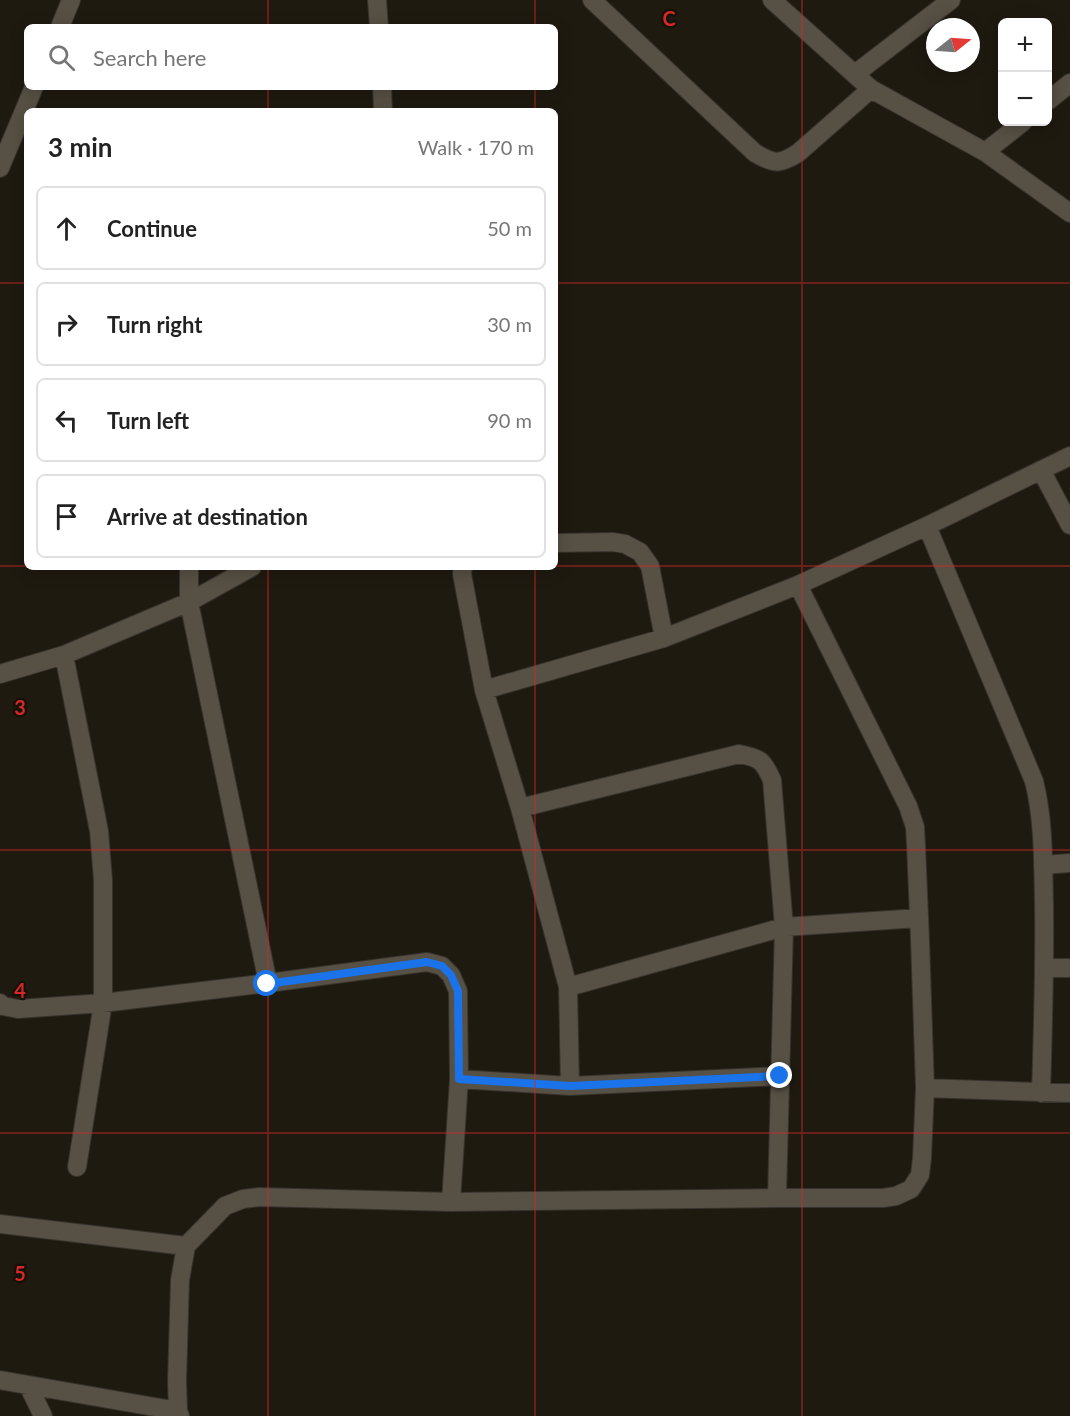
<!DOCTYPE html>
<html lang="en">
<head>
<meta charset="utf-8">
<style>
	:root { --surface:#fff; --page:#f6f6f6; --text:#222; --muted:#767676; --line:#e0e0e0 }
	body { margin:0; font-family:Lato,sans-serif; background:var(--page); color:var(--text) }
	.controls { position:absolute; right:18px; top:18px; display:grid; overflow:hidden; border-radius:9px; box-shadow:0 3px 15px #0003 }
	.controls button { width:54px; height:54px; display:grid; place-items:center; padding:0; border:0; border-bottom:2px solid var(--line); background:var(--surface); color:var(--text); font:30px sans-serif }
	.compass { position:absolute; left:926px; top:18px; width:54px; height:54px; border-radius:50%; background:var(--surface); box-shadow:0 3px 15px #0003; rotate:73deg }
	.stop { position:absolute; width:18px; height:18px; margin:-14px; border:4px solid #1a73e8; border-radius:50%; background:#fff }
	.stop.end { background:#1a73e8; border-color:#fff; box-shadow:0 2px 6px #0008 }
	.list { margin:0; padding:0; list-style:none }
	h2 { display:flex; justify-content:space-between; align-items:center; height:78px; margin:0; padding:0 24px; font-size:26px }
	h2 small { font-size:20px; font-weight:400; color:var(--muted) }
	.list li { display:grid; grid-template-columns:39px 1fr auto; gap:18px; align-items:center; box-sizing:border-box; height:84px; margin:0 12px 12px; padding:0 12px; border:2px solid var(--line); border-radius:9px }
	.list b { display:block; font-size:22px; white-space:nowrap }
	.list em { font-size:20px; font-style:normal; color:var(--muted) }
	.icon { flex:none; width:33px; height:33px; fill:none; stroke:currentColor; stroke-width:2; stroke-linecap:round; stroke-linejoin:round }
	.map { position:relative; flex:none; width:1070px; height:1416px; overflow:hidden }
	.search { position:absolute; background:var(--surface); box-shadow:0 3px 15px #0003; left:24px; top:24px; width:534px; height:66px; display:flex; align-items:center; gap:15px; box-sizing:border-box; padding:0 21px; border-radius:9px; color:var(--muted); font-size:22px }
	.panel { position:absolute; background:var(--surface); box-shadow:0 3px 15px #0003; left:24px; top:108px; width:534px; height:462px; border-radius:9px }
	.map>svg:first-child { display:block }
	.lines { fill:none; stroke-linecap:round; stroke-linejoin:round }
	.minor-casing { stroke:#36322d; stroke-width:20 }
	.minor { stroke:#575044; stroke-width:18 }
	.route { stroke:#1a73e8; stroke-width:8 }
	.grid { fill:none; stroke:#d62828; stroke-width:1.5; stroke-opacity:0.55 }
	.grid-label { font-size:20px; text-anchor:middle; font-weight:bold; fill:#d62828; stroke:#161107; stroke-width:4.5; stroke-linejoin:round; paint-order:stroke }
</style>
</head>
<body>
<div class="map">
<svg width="1070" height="1416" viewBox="0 0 1070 1416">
	<rect width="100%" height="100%" fill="#1f1a10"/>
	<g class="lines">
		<!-- minor casing -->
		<g class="minor-casing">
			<path id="minor" d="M377 0 379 27
				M592 0 755 153C774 164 779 165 798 153L871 89
				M772 0 871 89 985 152 1070 213
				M60 27 71 0
				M855 74 951 0
				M382 87 383 111
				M1048 101 1070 83
				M985 152 1023 122
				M0 168 34 87
				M1041 470 1070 525
				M927 526 1034 781C1044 821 1043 863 1044 904 1045 967 1043 1030 1041 1093
				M555 543 613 542 625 544 640 552 650 566 664 638
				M189 567V602L268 983
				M463 567 462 574 484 690 520 808 568 987 570 1086
				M64 655 99 831 103 880V1003L77 1167
				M0 674 64 655 189 602 252 567
				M484 690 664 638 798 585 927 526 1070 456
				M520 808 739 754C760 758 763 760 772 780L784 927 777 1198
				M1043 865 1070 863
				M1045 968H1070
				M568 987 784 927 919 918
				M0 1003 3 1006 18 1009 103 1003 268 983 427 962 442 966 451 975 458 991 459 1079 451 1202
				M459 1079 570 1086 780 1076
				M925 1088 1070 1093
				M0 1224 186 1246
				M0 1380 178 1411
				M28 1385 43 1416
				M180 1416 178 1411 177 1381 180 1280 186 1246 225 1206 243 1199 259 1197 451 1202 777 1198H883L896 1196 911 1189 920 1175 922 1158 925 1088 920 940 916 845 915 827 908 806 798 585"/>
		</g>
		<!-- minor -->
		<use href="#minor" class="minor"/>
	</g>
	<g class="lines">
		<!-- route -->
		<path class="route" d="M267 984 427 962 442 966 451 975 458 991 459 1079 570 1086 780 1076"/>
	</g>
	<!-- grid -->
	<path class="grid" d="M268 0V27M535 0V27M802 0V1416M268 87V111M535 87V111M0 283H27M555 283H1070M0 566H27M555 566H1070M268 567V1416M535 567V1416M0 850H1070M0 1133H1070"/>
	<g class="grid-label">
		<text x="669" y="26">C</text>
		<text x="20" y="715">3</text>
		<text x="20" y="998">4</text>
		<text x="20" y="1281">5</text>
	</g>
</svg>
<div class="controls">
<button>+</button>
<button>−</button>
</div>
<svg class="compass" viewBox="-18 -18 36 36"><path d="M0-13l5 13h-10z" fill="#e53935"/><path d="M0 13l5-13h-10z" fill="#767676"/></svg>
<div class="stop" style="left:267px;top:984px"></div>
<div class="stop end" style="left:780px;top:1076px"></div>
<div class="search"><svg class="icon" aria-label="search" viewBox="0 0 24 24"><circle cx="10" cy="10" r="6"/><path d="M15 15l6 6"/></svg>Search here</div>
<section class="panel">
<h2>3 min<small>Walk · 170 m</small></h2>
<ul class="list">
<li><svg class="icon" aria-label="ahead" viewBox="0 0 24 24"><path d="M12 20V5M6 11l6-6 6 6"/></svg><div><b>Continue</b></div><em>50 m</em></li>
<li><svg class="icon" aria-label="right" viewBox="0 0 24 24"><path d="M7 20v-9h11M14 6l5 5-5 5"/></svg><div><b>Turn right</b></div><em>30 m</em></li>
<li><svg class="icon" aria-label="left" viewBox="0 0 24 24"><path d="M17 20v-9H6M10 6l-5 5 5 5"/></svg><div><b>Turn left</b></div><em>90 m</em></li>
<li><svg class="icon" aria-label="arrive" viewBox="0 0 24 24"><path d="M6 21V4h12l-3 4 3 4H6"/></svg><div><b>Arrive at destination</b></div></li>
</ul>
</section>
</div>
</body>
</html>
